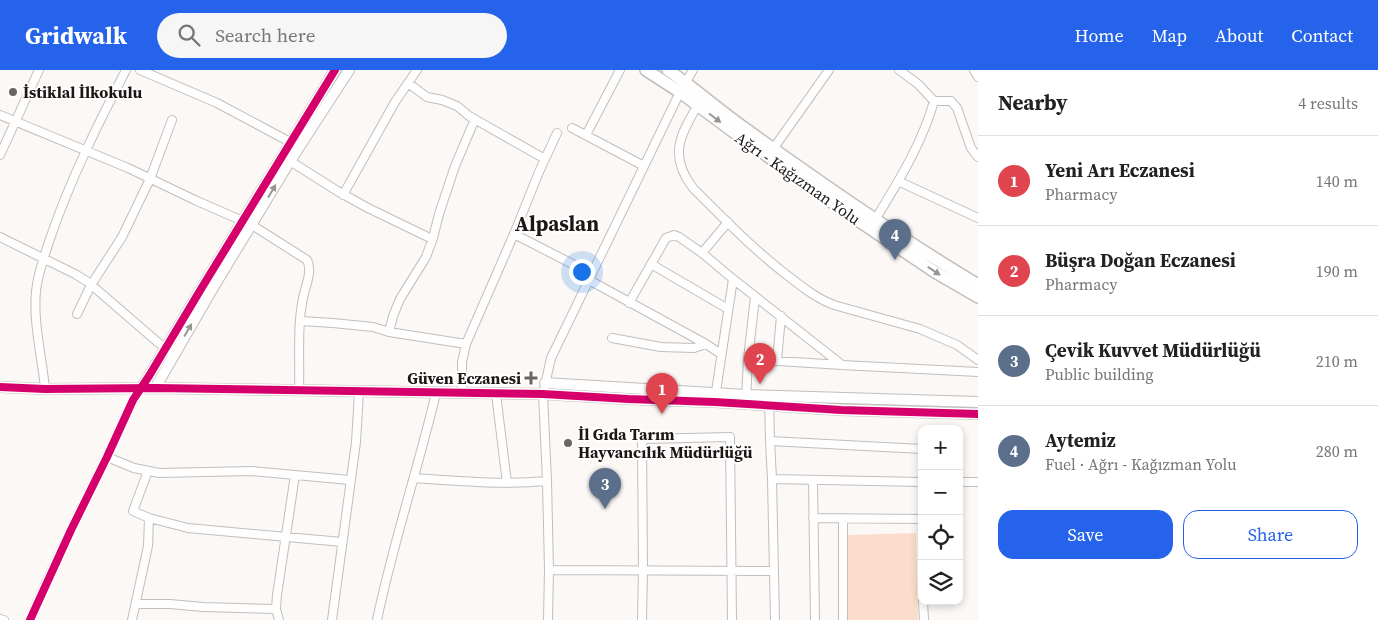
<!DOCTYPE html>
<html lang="en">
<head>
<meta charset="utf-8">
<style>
	:root { --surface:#fff; --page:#f6f6f6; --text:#222; --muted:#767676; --line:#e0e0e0; --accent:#2563eb }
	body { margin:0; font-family:"Source Serif 4",serif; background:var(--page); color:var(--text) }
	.controls { position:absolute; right:15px; bottom:15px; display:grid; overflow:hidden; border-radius:10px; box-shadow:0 2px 8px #0003 }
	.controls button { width:45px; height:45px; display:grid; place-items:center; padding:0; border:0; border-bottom:1px solid var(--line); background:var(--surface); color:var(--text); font:25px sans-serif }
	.you { position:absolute; left:581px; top:201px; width:18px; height:18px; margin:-12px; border:4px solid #fff; border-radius:50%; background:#1a73e8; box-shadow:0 0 0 8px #1a73e833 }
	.badge { display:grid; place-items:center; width:32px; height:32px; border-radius:50%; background:var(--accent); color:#fff; font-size:16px; font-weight:700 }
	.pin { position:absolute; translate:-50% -41px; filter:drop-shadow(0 1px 2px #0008) }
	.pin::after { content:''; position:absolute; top:26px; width:18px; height:15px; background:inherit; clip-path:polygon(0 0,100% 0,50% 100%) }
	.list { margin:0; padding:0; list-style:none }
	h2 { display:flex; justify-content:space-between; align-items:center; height:65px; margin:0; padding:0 20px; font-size:21px }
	h2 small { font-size:16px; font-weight:400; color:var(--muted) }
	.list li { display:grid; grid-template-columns:32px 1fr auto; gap:15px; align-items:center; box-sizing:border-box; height:90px; padding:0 20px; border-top:1px solid var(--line) }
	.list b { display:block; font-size:19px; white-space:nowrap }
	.list p { margin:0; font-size:16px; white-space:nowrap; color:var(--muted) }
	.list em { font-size:16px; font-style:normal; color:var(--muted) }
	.actions { display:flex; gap:10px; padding:15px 20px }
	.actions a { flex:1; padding:11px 0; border:1px solid var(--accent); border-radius:15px; text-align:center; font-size:18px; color:var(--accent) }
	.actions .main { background:var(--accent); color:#fff }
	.icon { flex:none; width:28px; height:28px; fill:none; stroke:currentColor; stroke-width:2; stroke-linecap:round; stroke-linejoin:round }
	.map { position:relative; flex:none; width:978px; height:550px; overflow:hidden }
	header { display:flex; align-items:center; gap:30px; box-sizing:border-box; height:70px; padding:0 25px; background:var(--accent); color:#fff }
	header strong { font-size:24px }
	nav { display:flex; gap:28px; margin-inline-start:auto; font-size:18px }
	.search { width:350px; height:45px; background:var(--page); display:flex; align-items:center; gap:12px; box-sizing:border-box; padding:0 18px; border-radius:28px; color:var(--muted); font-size:19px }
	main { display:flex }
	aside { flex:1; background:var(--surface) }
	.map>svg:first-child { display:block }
	.green { fill:#fadecb }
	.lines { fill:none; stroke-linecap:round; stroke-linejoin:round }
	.street-casing { stroke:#c2bebc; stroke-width:10 }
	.secondary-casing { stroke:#c2bebc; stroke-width:12 }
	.primary-casing { stroke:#c2bebc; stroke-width:14 }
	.street { stroke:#fefefe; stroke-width:8 }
	.secondary { stroke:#fefefe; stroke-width:10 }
	.primary { stroke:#fefefe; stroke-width:11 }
	.cycleway-casing { stroke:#fff; stroke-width:11 }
	.cycleway { stroke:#d6006c; stroke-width:8 }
	.oneway { fill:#989695 }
	.poi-dot { fill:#6a6663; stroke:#fff; stroke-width:2 }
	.labels { text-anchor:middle; stroke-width:4; stroke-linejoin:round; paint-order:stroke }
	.poi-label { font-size:16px; font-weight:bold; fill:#1c1715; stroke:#fff; text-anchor:start }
	.street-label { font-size:16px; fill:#1c1715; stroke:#fff }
	.district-label { font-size:21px; font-weight:bold; fill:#1c1715; stroke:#fff }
</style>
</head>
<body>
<header>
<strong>Gridwalk</strong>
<div class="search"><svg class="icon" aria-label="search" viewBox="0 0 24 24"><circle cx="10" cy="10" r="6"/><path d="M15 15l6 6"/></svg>Search here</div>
<nav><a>Home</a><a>Map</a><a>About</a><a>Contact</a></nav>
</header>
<main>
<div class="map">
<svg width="978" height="550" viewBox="0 0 978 550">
	<rect width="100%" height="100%" fill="#fbf8f5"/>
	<!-- green -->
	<path class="green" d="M916 463 918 550H848L846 465Z"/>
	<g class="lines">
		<!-- street casing -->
		<g class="street-casing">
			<path id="street" d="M140 0 217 33 290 72
				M899 0 918 14 934 31H951L957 38 971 78 978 87
				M974 0 978 7
				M408 13 427 27 442 30 457 36 469 46 545 89
				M698 35C679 66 669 87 693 118 725 150 756 182 792 209 805 219 818 229 834 235L920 259 957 275 978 290
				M0 45 128 98 197 131 252 155 307 190C313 201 305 217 303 228 297 256 300 291 299 320
				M572 58 644 96
				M586 65 620 0
				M773 79 829 0
				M0 85 39 0
				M290 91 339 122 368 138 432 169
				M898 111 978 148
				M343 125 395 32 417 0
				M875 150C898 112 922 74 934 31
				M514 164 592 204
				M0 167 75 204 88 212 169 282
				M702 183 728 152
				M651 194 728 239
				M589 210 706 274 721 284
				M629 233 666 168 674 165 679 167 702 183 733 209 842 295
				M77 244 91 215 122 167 150 109 172 50
				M301 251 333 253 373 257 389 262 466 274
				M389 262 393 246 400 229 426 187 433 168 439 144 455 96 475 49
				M612 268 661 277 694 278 706 274
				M748 289 842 295 978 302
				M777 291 781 246
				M45 319C42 286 33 254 36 221 38 202 45 184 51 166 71 108 98 54 126 0
				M462 323V292L466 274 514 164 539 102 557 63
				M496 324 507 413
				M715 328 733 209
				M746 330 748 289 755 227
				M769 330 770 371 772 409 775 550
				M770 371 922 379
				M107 387 134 398 159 403 252 401 350 410
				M148 401 133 441 149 448 188 458 342 472
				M414 408C458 411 502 415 547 411
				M772 409 922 412
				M813 410 815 550
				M959 412H978
				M813 448 922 449
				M843 449V550
				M549 500 773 501
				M923 531 924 550
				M136 534H170L203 537 276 539
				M0 549 4 550
				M30 550C52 496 79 443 105 390 117 366 126 341 141 318
				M132 550 148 476 149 448
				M279 550 276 539 277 525 295 405
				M332 550 356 372 359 322
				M377 550C393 473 418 399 436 323
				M548 550 549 500 547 411 543 324 551 288 680 22 693 0
				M642 550 643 500 642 369 730 367 732 550"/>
		</g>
		<!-- secondary casing -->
		<g class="secondary-casing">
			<path id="secondary" d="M545 313 746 325 978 332
				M0 317 45 319 155 318 543 324 628 329 715 332 841 340 978 344
				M141 318 149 306 201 219 335 0
				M155 318 214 216 290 91 349 0"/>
		</g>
		<!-- primary casing -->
		<g class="primary-casing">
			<path id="primary" d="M646 0 680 22 731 60 856 149 935 202 978 227
				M668 0C695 19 720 41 747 60 822 114 898 167 978 215"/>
		</g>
		<!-- street -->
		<use href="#street" class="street"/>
		<!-- secondary -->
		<use href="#secondary" class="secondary"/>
		<!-- primary -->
		<use href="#primary" class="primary"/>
		<!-- cycleway casing -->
		<g class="cycleway-casing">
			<path id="cycleway" d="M0 317 45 319 155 318 543 324 628 329 715 332 841 340 978 344
				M30 550 71 460 107 387 133 330 149 306 201 219 335 0"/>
		</g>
		<!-- cycleway -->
		<use href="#cycleway" class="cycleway"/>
	</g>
	<!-- one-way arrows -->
	<defs><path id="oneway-solid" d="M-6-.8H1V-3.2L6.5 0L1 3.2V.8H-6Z" transform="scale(1.25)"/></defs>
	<g class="oneway">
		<use href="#oneway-solid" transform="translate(715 48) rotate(37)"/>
		<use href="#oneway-solid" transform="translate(272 121) rotate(-59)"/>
		<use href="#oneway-solid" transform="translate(934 201) rotate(33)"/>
		<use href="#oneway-solid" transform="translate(188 260) rotate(-60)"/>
	</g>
	<!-- markers -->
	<g class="poi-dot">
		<circle cx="13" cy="22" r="5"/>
		<path d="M528.5 300.5h5v5h5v5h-5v5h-5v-5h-5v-5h5z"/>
		<circle cx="568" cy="373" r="5"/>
	</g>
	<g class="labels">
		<!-- poi labels -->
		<g class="poi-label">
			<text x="23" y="28">İstiklal İlkokulu</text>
			<text x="521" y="314" text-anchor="end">Güven Eczanesi</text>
			<text x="578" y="370">İl Gıda Tarım<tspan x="578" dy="18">Hayvancılık Müdürlüğü</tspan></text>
		</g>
		<!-- street labels -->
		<g class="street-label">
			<text transform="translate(798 108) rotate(35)" y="6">Ağrı - Kağızman Yolu</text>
		</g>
		<!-- district labels -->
		<g class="district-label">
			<text x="557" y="161">Alpaslan</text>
		</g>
	</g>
</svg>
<div class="controls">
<button>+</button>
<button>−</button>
<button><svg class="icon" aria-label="locate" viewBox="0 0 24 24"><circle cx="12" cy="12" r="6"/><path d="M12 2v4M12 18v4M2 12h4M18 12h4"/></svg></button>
<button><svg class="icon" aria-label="layers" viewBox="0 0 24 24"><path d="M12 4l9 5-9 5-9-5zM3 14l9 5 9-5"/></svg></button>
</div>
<div class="you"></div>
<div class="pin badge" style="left:662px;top:344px;background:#e0444e">1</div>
<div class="pin badge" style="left:760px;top:314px;background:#e0444e">2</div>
<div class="pin badge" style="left:605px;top:439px;background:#5c6f8a">3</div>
<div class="pin badge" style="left:895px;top:190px;background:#5c6f8a">4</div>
</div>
<aside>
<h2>Nearby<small>4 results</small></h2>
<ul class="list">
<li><span class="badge" style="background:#e0444e">1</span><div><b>Yeni Arı Eczanesi</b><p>Pharmacy</p></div><em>140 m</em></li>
<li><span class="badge" style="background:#e0444e">2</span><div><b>Büşra Doğan Eczanesi</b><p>Pharmacy</p></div><em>190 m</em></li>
<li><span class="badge" style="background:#5c6f8a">3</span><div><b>Çevik Kuvvet Müdürlüğü</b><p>Public building</p></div><em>210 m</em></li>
<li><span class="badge" style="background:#5c6f8a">4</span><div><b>Aytemiz</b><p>Fuel · Ağrı - Kağızman Yolu</p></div><em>280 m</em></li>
</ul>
<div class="actions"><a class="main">Save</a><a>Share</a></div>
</aside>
</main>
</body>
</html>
